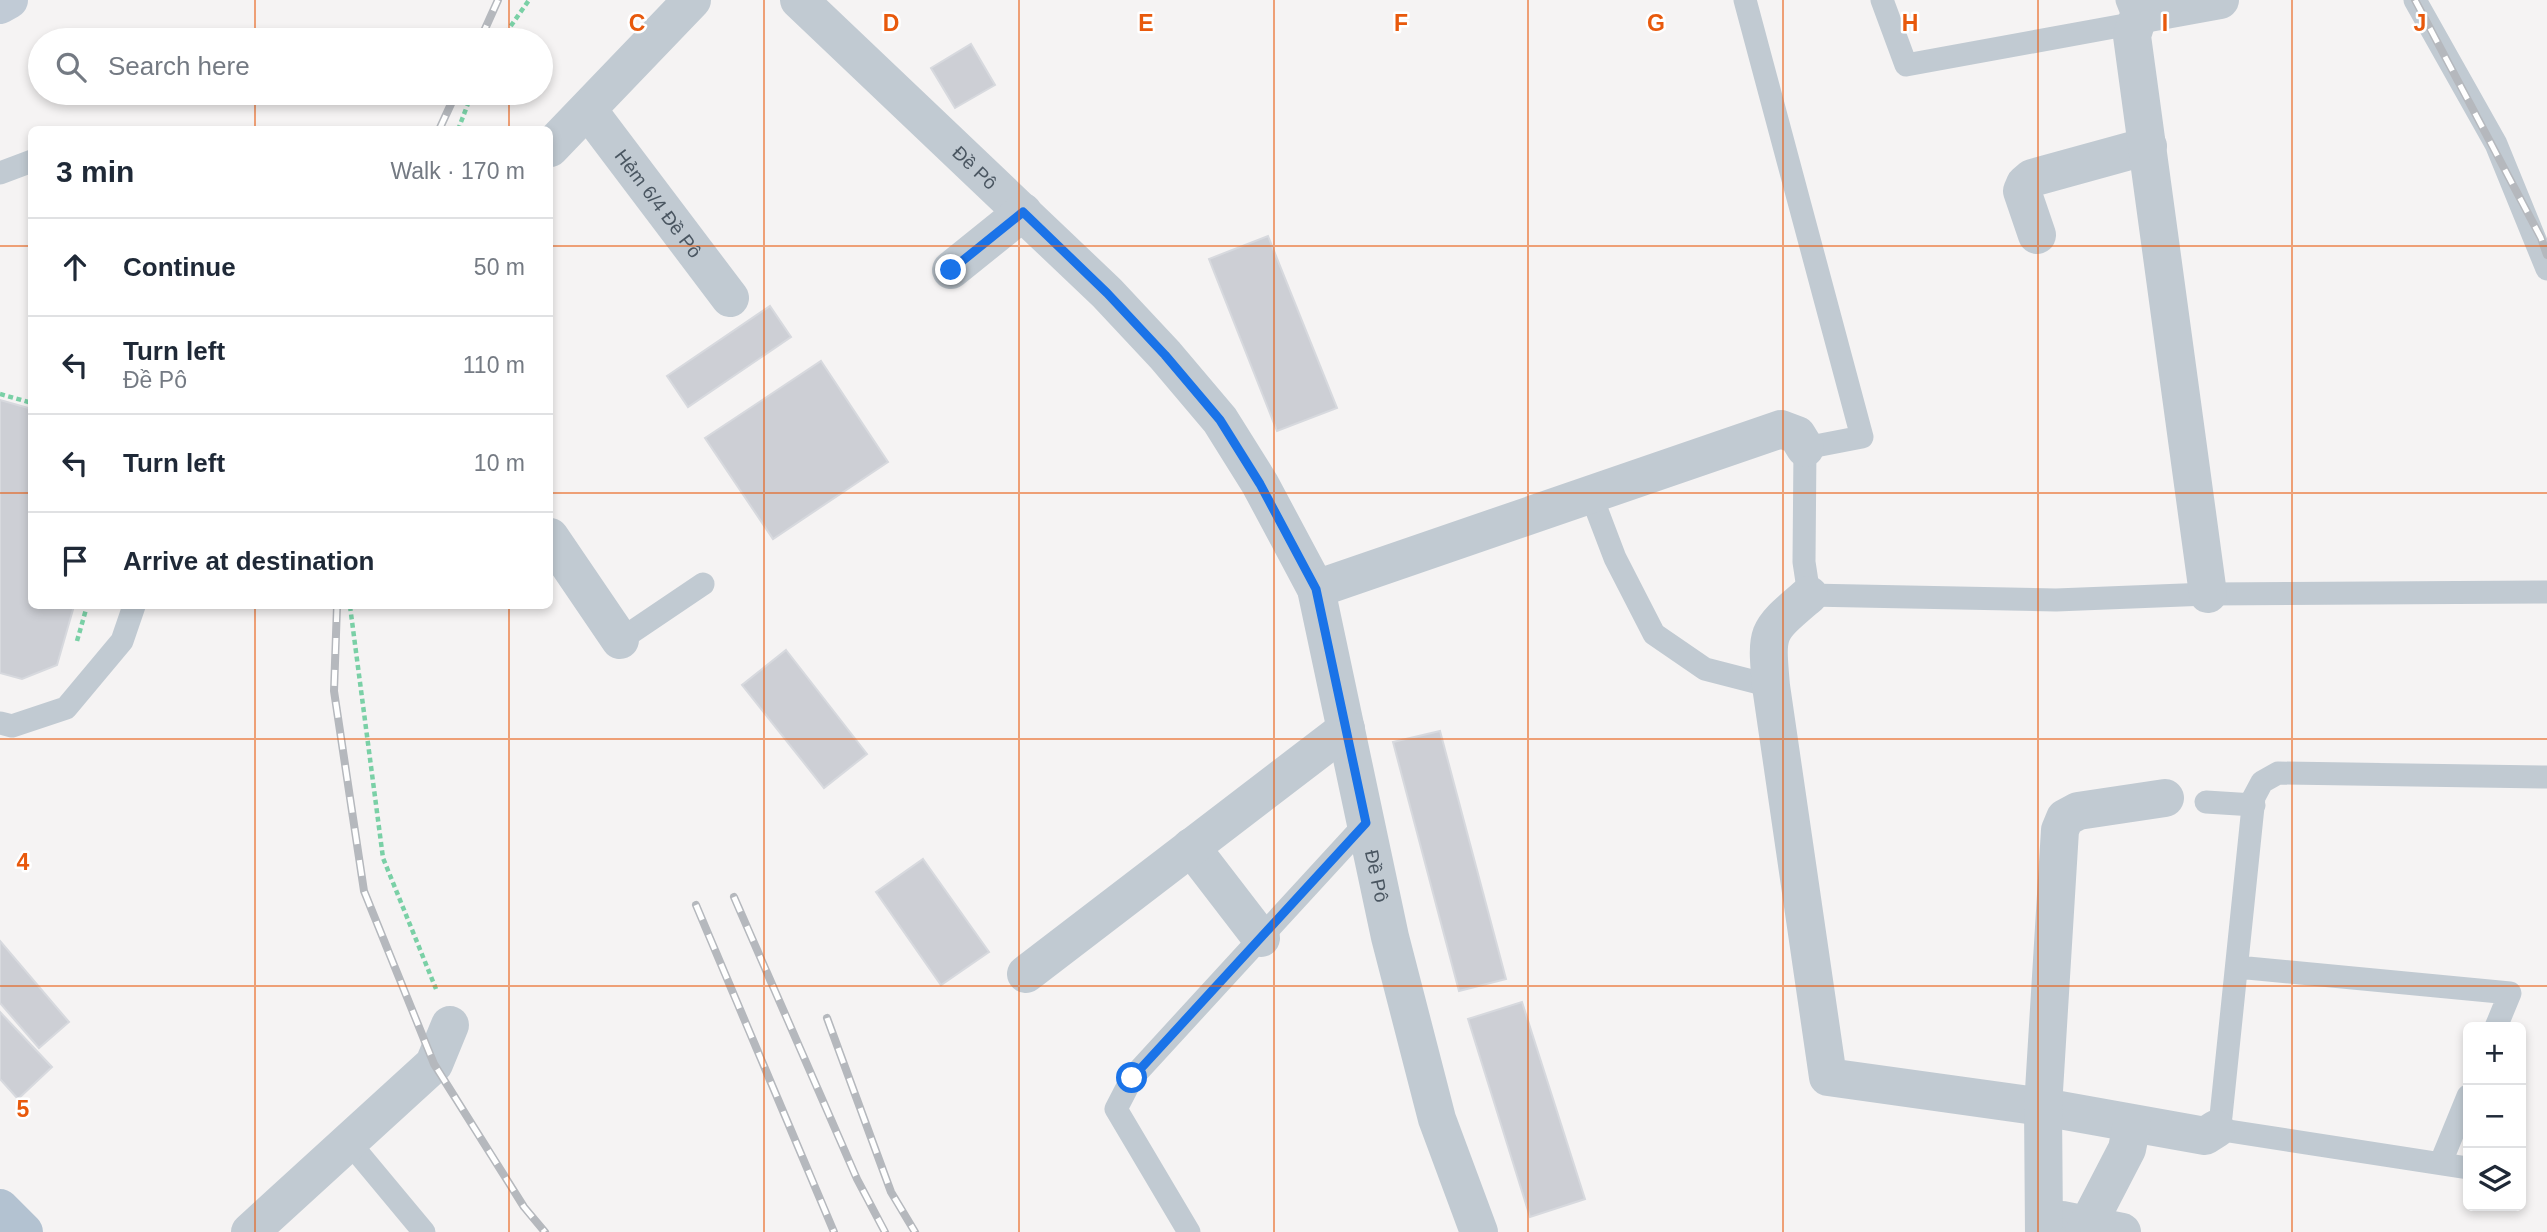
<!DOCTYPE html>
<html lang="en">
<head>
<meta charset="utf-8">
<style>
	:root { --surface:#fff; --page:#f2f2f3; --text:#1f2937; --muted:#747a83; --line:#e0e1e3 }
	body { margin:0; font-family:Helvetica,sans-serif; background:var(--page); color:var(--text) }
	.controls { position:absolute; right:21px; bottom:21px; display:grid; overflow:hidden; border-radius:10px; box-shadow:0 4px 10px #0003 }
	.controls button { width:63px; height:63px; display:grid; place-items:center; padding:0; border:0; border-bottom:2px solid var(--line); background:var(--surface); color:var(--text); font:35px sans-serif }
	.stop { position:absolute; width:21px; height:21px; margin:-16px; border:5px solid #1a73e8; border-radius:50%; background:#fff }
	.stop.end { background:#1a73e8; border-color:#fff; box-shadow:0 2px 7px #0008 }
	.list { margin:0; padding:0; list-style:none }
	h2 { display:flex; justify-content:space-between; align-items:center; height:91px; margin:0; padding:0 28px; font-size:30px }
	h2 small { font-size:23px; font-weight:400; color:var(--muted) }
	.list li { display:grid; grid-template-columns:46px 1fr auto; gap:21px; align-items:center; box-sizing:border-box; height:98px; padding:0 28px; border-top:2px solid var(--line) }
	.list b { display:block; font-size:26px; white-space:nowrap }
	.list p { margin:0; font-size:23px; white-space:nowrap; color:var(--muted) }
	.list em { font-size:23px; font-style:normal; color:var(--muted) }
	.icon { flex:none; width:38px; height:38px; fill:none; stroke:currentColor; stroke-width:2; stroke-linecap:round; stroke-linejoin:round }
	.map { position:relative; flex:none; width:2547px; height:1232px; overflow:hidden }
	.search { position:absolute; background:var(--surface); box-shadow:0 4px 10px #0003; left:28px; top:28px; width:525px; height:77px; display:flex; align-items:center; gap:18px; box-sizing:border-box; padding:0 24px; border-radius:38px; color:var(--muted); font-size:26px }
	.panel { position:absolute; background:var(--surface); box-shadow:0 4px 10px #0003; left:28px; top:126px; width:525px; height:483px; border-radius:10px }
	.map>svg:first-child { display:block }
	.building { fill:#cdcfd5; stroke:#d7d9de; stroke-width:2 }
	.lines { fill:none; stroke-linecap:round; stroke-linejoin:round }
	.path { stroke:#7ad0a6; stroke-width:4.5; stroke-dasharray:5 3.5; stroke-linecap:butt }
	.lane { stroke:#c1cad2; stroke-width:23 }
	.street { stroke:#c1cad2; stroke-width:38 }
	.secondary { stroke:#c1cbd6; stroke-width:38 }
	.primary { stroke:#b3c2d1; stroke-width:38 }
	.rail-casing { stroke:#b5b8bd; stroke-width:8 }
	.rail { stroke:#fff; stroke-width:5; stroke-dasharray:16; stroke-linecap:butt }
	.route { stroke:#1a73e8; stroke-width:9 }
	.grid { fill:none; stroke:#e8590c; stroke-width:2; stroke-opacity:0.55 }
	.labels { text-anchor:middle; stroke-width:5; stroke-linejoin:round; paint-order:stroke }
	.street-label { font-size:19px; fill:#4a5661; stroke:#fff }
	.grid-label { font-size:23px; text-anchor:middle; font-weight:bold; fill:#e8590c; stroke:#fff; stroke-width:5; stroke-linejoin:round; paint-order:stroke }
</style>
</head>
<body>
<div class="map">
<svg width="2547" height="1232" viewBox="0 0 2547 1232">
	<rect width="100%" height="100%" fill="#f5f3f3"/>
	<!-- building -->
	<path class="building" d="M971 44 995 85 955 108 931 68Z
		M1268 236 1337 408 1277 431 1209 259Z
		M770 306 791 337 688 407 667 376Z
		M821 361 888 462 773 539 705 438Z
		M0 400 32 409V606H74L57 665 22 679 0 673Z
		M786 650 867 754 824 788 742 685Z
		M1440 731 1506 979 1459 991 1393 742Z
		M923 859 989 952 941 985 876 892Z
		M0 941 69 1022 39 1048 0 1003Z
		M1522 1002 1585 1199 1530 1217 1468 1019Z
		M0 1012 52 1067 18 1099 0 1079Z"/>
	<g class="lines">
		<!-- path -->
		<path class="path" d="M501 40 529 0
			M458 130 472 93
			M0 394 32 403
			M350 606 383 858 436 989
			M77 641 87 606"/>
		<!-- lane -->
		<path class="lane" d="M1745 0 1862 437 1805 448 1804 562 1809 595 2056 600 2208 594 2547 592
			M1882 0 1906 65 2136 23 2127 0
			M2415 0 2496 144 2547 269
			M0 173 32 161
			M1591 495 1615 558 1654 634 1705 669 1771 686
			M620 640 703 584
			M0 723 12 726 66 708 122 641 134 606
			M2206 802 2254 805
			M2237 967 2510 993 2496 1027
			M349 1142 424 1232
			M2441 1162 2468 1096
			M2468 1168 2216 1129 2221 1116 2254 797 2262 782 2278 773 2547 777
			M1189 1232 1116 1109 1132 1078 1366 823"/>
		<!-- street -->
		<g class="street">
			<path id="s1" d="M799 0 1107 293 1165 355 1220 420 1260 484 1316 589 1390 937 1437 1119 1479 1232"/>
			<path id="s2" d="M588 110 730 298"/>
			<path d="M550 148 692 0"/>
			<path d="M2037 235 2022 191 2025 184 2032 178 2148 146"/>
			<path d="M951 270 1023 212"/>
			<path d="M550 537 620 640"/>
			<path d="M1316 589 1781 429 1797 435 1805 448"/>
			<path d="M2208 594 2132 36 2136 23 2143 14 2220 0"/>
			<path d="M1809 595C1766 632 1766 629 1771 686L1828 1077 2043 1107 2205 1136 2216 1129"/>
			<path d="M1191 847 1261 938"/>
			<path d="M1026 974 1346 729"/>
			<path d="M2062 1220 2122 1232"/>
			<path d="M250 1232 434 1064 450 1025"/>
			<path d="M2044 1232 2043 1107 2060 830 2065 818 2078 811 2165 798"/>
			<path d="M2084 1232 2127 1149 2132 1124"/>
		</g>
		<!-- secondary -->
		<path class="secondary" d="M0 5 9 0"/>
		<!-- primary -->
		<path class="primary" d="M0 1208 24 1232"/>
		<!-- rail casing -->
		<g class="rail-casing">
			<path id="rail" d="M2415 0 2541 238 2547 255
				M480 40 498 0
				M439 130 456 93
				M337 606 334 691 364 891 434 1064 524 1207 545 1232
				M734 897 857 1179 885 1232
				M696 905 834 1232
				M827 1018 891 1192 915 1232"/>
		</g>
		<!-- rail -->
		<use href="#rail" class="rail"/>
	</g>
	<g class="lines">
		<!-- route -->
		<path class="route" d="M951 270 1023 212 1107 293 1165 355 1220 420 1260 484 1316 589 1366 823 1132 1078"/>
	</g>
	<!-- grid -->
	<path class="grid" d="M255 0V40M509 0V40M764 0V1232M1019 0V1232M1274 0V1232M1528 0V1232M1783 0V1232M2038 0V1232M2292 0V1232M255 93V130M509 93V130M0 246H32M550 246H2547M0 493H32M550 493H2547M255 606V1232M509 606V1232M0 739H2547M0 986H2547"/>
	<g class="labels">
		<!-- street labels -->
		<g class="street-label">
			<text dy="7" stroke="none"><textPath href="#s1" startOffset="243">Đề Pô</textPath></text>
			<text dy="7" stroke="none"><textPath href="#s2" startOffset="117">Hẻm 6/4 Đề Pô</textPath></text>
			<text dy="7" stroke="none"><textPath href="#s1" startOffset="1083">Đề Pô</textPath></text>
		</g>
	</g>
	<g class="grid-label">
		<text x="637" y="31">C</text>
		<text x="891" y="31">D</text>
		<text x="1146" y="31">E</text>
		<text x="1401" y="31">F</text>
		<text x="1656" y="31">G</text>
		<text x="1910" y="31">H</text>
		<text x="2165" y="31">I</text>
		<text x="2420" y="31">J</text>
		<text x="23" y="870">4</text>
		<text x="23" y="1117">5</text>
	</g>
</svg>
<div class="controls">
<button>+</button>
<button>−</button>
<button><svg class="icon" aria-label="layers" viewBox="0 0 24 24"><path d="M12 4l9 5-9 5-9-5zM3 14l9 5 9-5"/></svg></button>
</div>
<div class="stop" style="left:1132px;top:1078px"></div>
<div class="stop end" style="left:951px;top:270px"></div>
<div class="search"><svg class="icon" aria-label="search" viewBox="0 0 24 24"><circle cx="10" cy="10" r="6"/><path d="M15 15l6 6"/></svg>Search here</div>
<section class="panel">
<h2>3 min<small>Walk · 170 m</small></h2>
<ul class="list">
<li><svg class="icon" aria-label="ahead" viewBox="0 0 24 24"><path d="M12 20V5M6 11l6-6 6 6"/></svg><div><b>Continue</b></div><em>50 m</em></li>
<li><svg class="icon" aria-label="left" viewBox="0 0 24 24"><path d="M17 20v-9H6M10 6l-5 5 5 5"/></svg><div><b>Turn left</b><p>Đề Pô</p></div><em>110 m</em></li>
<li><svg class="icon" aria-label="left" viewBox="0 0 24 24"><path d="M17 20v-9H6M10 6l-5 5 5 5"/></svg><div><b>Turn left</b></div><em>10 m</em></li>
<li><svg class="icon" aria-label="arrive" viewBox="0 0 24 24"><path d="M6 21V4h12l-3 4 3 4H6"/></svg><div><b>Arrive at destination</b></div></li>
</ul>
</section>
</div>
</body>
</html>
